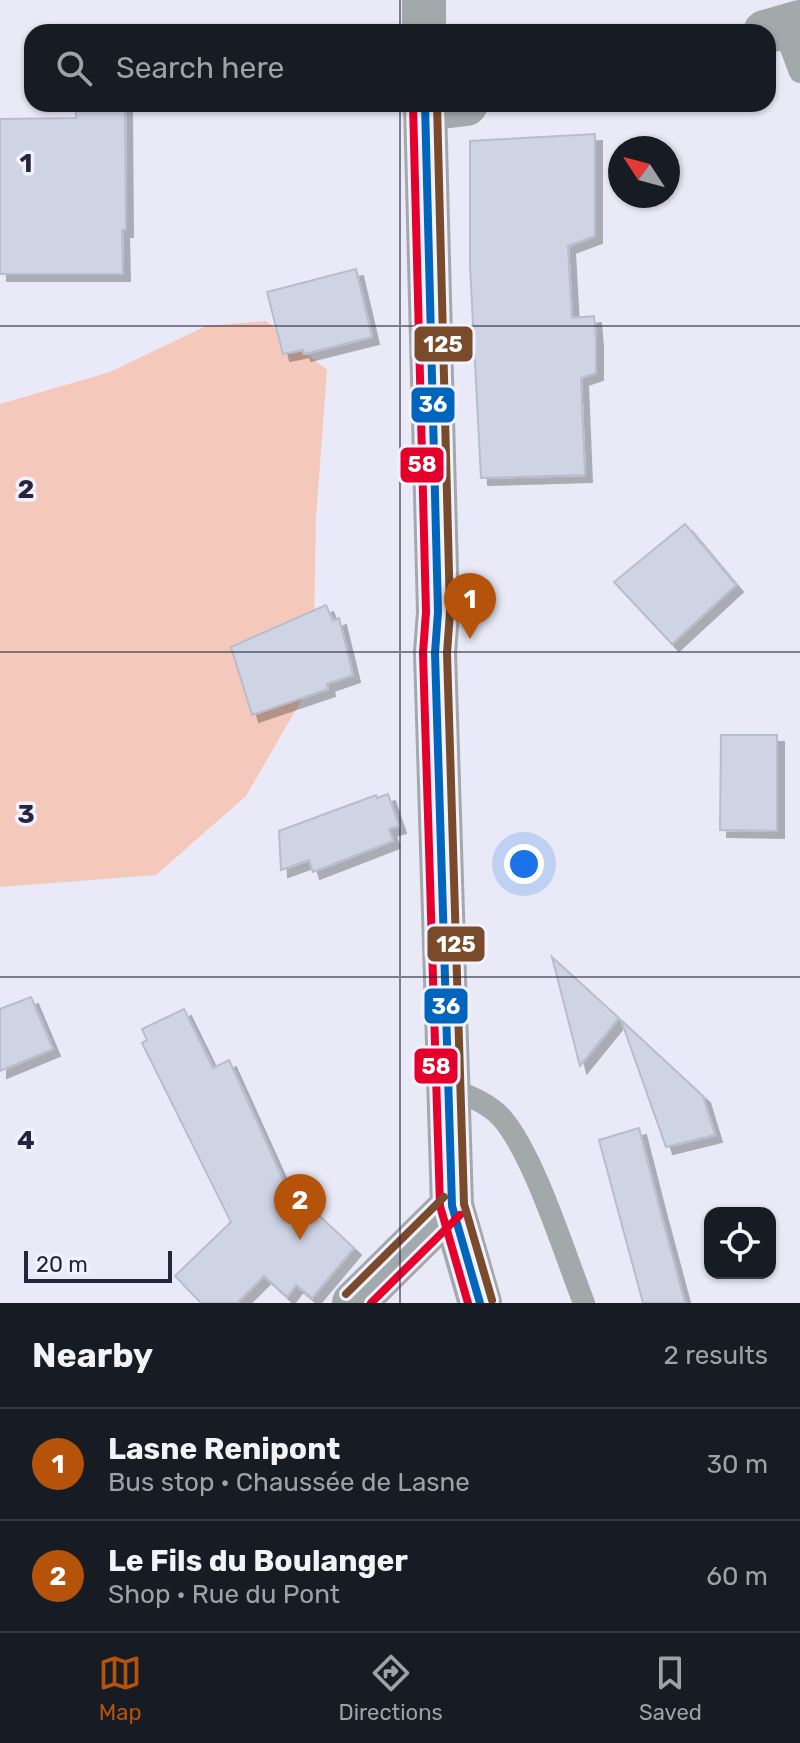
<!DOCTYPE html>
<html lang="en">
<head>
<meta charset="utf-8">
<style>
	:root { --surface:#171b24; --page:#242831; --text:#f1f3f6; --muted:#9ea1a6; --line:#363941; --accent:#b45309 }
	body { margin:0; font-family:Rubik,sans-serif; background:var(--page); color:var(--text) }
	.controls { position:absolute; right:24px; bottom:24px; display:grid; overflow:hidden; border-radius:16px; box-shadow:0 2px 6px #0004 }
	.controls button { width:72px; height:72px; display:grid; place-items:center; padding:0; border:0; border-bottom:2px solid var(--line); background:var(--surface); color:var(--text); font:40px sans-serif }
	.compass { position:absolute; left:608px; top:136px; width:72px; height:72px; border-radius:50%; background:var(--surface); box-shadow:0 2px 6px #0004; rotate:306deg }
	.scale { position:absolute; left:24px; bottom:20px; width:148px; box-sizing:border-box; padding-left:8px; border:4px solid #26253d; border-top:0; font-size:22px; line-height:28px; white-space:nowrap; color:#26253d; -webkit-text-stroke:6px #f1f1ff; paint-order:stroke }
	.you { position:absolute; left:524px; top:864px; width:28px; height:28px; margin:-20px; border:6px solid #fff; border-radius:50%; background:#1a73e8; box-shadow:0 0 0 12px #1a73e833 }
	.badge { display:grid; place-items:center; width:52px; height:52px; border-radius:50%; background:var(--accent); color:#fff; font-size:26px; font-weight:700 }
	.pin { position:absolute; translate:-50% -66px; filter:drop-shadow(0 2px 4px #0008) }
	.pin::after { content:''; position:absolute; top:42px; width:28px; height:24px; background:inherit; clip-path:polygon(0 0,100% 0,50% 100%) }
	.list { margin:0; padding:0; list-style:none }
	h2 { display:flex; justify-content:space-between; align-items:center; height:104px; margin:0; padding:0 32px; font-size:34px }
	h2 small { font-size:26px; font-weight:400; color:var(--muted) }
	.list li { display:grid; grid-template-columns:52px 1fr auto; gap:24px; align-items:center; box-sizing:border-box; height:112px; padding:0 32px; border-top:2px solid var(--line) }
	.list b { display:block; font-size:30px; white-space:nowrap }
	.list p { margin:0; font-size:26px; white-space:nowrap; color:var(--muted) }
	.list em { font-size:26px; font-style:normal; color:var(--muted) }
	.icon { flex:none; width:44px; height:44px; fill:none; stroke:currentColor; stroke-width:2; stroke-linecap:round; stroke-linejoin:round }
	.map { position:relative; flex:none; width:800px; height:1303px; overflow:hidden }
	.search { position:absolute; background:var(--surface); box-shadow:0 2px 6px #0004; left:24px; right:24px; top:24px; height:88px; display:flex; align-items:center; gap:20px; box-sizing:border-box; padding:0 28px; border-radius:24px; color:var(--muted); font-size:30px }
	.sheet { height:328px; background:var(--surface) }
	nav { display:flex; justify-content:space-around; align-items:center; box-sizing:border-box; height:112px; border-top:2px solid var(--line); background:var(--surface); font-size:22px; color:var(--muted) }
	nav a { display:grid; justify-items:center; gap:4px }
	nav .on { color:var(--accent) }
	.map>svg:first-child { display:block }
	.green { fill:#f4c9bb }
	.building { fill:#cfd4e5; stroke:#b8bdce; stroke-width:2; filter:url(#shadow) }
	.lines { fill:none; stroke-linecap:round; stroke-linejoin:round }
	.service { stroke:#a2a9aa; stroke-width:22 }
	.minor { stroke:#a2a9aa; stroke-width:44 }
	.tertiary { stroke:#a2a9aa; stroke-width:44 }
	.bus-1-casing { stroke:#f1f1ff; stroke-width:14 }
	.bus-2-casing { stroke:#f1f1ff; stroke-width:14 }
	.bus-3-casing { stroke:#f1f1ff; stroke-width:14 }
	.bus-1 { stroke:#0065bd; stroke-width:8 }
	.bus-2 { stroke:#e4002b; stroke-width:8 }
	.bus-3 { stroke:#7a4b2a; stroke-width:8 }
	.grid { fill:none; stroke:#26253d; stroke-width:2; stroke-opacity:0.55 }
	.grid-label { font-size:26px; text-anchor:middle; font-weight:bold; fill:#26253d; stroke:#f1f1ff; stroke-width:7; stroke-linejoin:round; paint-order:stroke }
	.line-badge { stroke:#f1f1ff; stroke-width:3 }
	.badge-label { font-size:22px; text-anchor:middle; font-weight:bold; fill:#fff }
</style>
</head>
<body>
<div class="map">
<svg width="800" height="1303" viewBox="0 0 800 1303">
	<defs>
		<filter id="shadow"><feDropShadow dx="7" dy="7" stdDeviation="0" flood-color="#0004"/></filter>
	</defs>
	<rect width="100%" height="100%" fill="#e9e9f7"/>
	<!-- green -->
	<path class="green" d="M266 321 327 370 316 518 313 680 246 796 156 875 0 887V404L110 372 206 326Z"/>
	<!-- building -->
	<path class="building" d="M125 105 126 230H122L123 274H0V119L76 118V107Z
		M595 134V236L568 246 572 318 594 316 596 339V373L581 378 585 475 481 478 470 266V141Z
		M356 269 372 337 304 354 303 350 283 354 267 292Z
		M685 524 736 585 672 644 614 582Z
		M326 605 333 621 339 618 353 675 327 684 328 689 252 715 231 647Z
		M721 735H777V831L720 830Z
		M388 794 399 826 389 829 393 841 313 872 309 860 281 870 279 831 376 795 377 798Z
		M552 957 619 1018 580 1066Z
		M31 997 53 1049 0 1071V1009Z
		M184 1009 213 1068 229 1060 285 1184 354 1248 312 1298 296 1285 287 1297 264 1276 237 1303H201L175 1276 231 1222 142 1043 147 1040 142 1029Z
		M621 1020 703 1096 715 1135 666 1147Z
		M639 1128 659 1206 685 1303H643L599 1140Z"/>
	<g class="lines">
		<!-- service -->
		<path class="service" d="M783 27 800 72
			M448 1087C466 1095 487 1102 501 1117 534 1154 565 1255 584 1303"/>
		<!-- minor -->
		<path class="minor" d="M765 32 800 22
			M425 109 466 104"/>
		<!-- tertiary -->
		<path class="tertiary" d="M424 0V32
			M425 104 438 612 435 653 452 1206 480 1303
			M354 1303 452 1206"/>
		<!-- bus-1 casing -->
		<g class="bus-1-casing">
			<path id="bus-1" d="M425 104 438 612 435 653 452 1206 480 1303"/>
		</g>
		<!-- bus-2 casing -->
		<g class="bus-2-casing">
			<path id="bus-2" d="M413 104 426 612 423 653 440 1206 468 1303
				M371 1303 460 1215"/>
		</g>
		<!-- bus-3 casing -->
		<g class="bus-3-casing">
			<path id="bus-3" d="M437 104 450 612 447 653 464 1204 492 1300
				M346 1294 444 1197"/>
		</g>
		<!-- bus-1 -->
		<use href="#bus-1" class="bus-1"/>
		<!-- bus-2 -->
		<use href="#bus-2" class="bus-2"/>
		<!-- bus-3 -->
		<use href="#bus-3" class="bus-3"/>
	</g>
	<!-- grid -->
	<path class="grid" d="M400 0V32M400 104V1303M0 326H800M0 652H800M0 977H800"/>
	<g class="grid-label">
		<text x="26" y="172">1</text>
		<text x="26" y="498">2</text>
		<text x="26" y="823">3</text>
		<text x="26" y="1149">4</text>
	</g>
	<g class="line-badge">
		<rect x="413" y="325" width="61" height="38" rx="8" fill="#7a4b2a"/>
		<rect x="410" y="386" width="46" height="38" rx="8" fill="#0065bd"/>
		<rect x="399" y="446" width="46" height="38" rx="8" fill="#e4002b"/>
		<rect x="426" y="925" width="60" height="38" rx="8" fill="#7a4b2a"/>
		<rect x="423" y="987" width="46" height="38" rx="8" fill="#0065bd"/>
		<rect x="413" y="1047" width="46" height="38" rx="8" fill="#e4002b"/>
	</g>
	<g class="badge-label">
		<text x="443" y="352">125</text>
		<text x="433" y="412">36</text>
		<text x="422" y="472">58</text>
		<text x="456" y="952">125</text>
		<text x="446" y="1014">36</text>
		<text x="436" y="1074">58</text>
	</g>
</svg>
<div class="controls">
<button><svg class="icon" aria-label="locate" viewBox="0 0 24 24"><circle cx="12" cy="12" r="6"/><path d="M12 2v4M12 18v4M2 12h4M18 12h4"/></svg></button>
</div>
<svg class="compass" viewBox="-18 -18 36 36"><path d="M0-13l5 13h-10z" fill="#e53935"/><path d="M0 13l5-13h-10z" fill="#9ea1a6"/></svg>
<div class="scale">20 m</div>
<div class="you"></div>
<div class="pin badge" style="left:470px;top:639px">1</div>
<div class="pin badge" style="left:300px;top:1240px">2</div>
<div class="search"><svg class="icon" aria-label="search" viewBox="0 0 24 24"><circle cx="10" cy="10" r="6"/><path d="M15 15l6 6"/></svg>Search here</div>
</div>
<section class="sheet">
<h2>Nearby<small>2 results</small></h2>
<ul class="list">
<li><span class="badge">1</span><div><b>Lasne Renipont</b><p>Bus stop · Chaussée de Lasne</p></div><em>30 m</em></li>
<li><span class="badge">2</span><div><b>Le Fils du Boulanger</b><p>Shop · Rue du Pont</p></div><em>60 m</em></li>
</ul>
</section>
<nav>
<a class="on"><svg class="icon" aria-label="map" viewBox="0 0 24 24"><path d="M3 6l6-2 6 2 6-2v14l-6 2-6-2-6 2zM9 4v14M15 6v14"/></svg>Map</a>
<a><svg class="icon" aria-label="directions" viewBox="0 0 24 24"><path d="M12 3l9 9-9 9-9-9zM9 14v-3h6M13 9l2 2-2 2"/></svg>Directions</a>
<a><svg class="icon" aria-label="saved" viewBox="0 0 24 24"><path d="M7 4h10v16l-5-4-5 4z"/></svg>Saved</a>
</nav>
</body>
</html>
